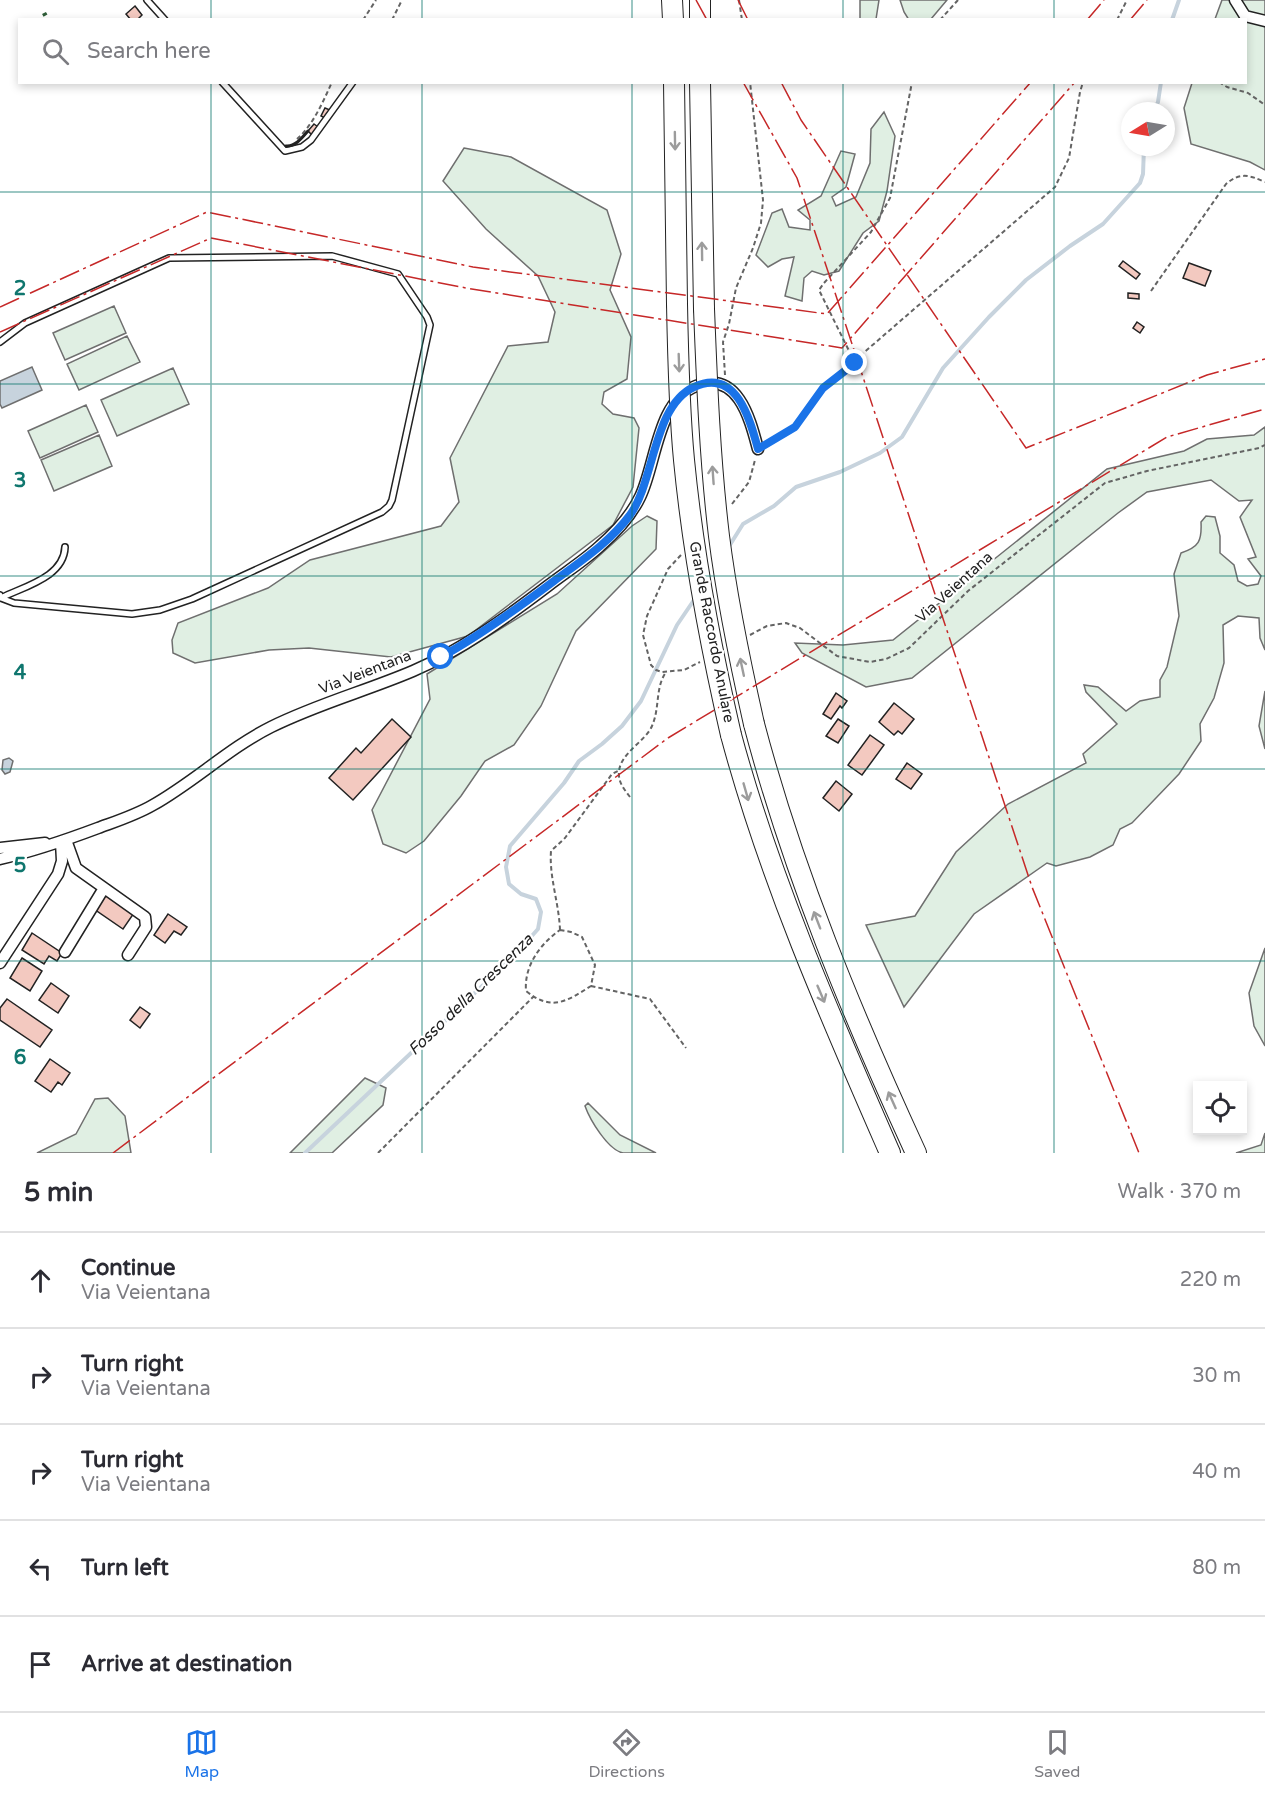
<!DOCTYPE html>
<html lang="en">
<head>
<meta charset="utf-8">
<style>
	:root { --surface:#fff; --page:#f2f2f3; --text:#2b2b33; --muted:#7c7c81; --line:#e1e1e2; --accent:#1a73e8 }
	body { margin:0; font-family:"Varela Round",sans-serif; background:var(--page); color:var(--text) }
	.controls { position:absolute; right:18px; bottom:18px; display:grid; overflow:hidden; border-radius:0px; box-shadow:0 3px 9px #0003 }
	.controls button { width:54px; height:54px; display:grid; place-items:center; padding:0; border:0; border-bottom:2px solid var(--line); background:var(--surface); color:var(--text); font:30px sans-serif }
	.compass { position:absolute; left:1121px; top:102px; width:54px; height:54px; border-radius:50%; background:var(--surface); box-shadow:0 3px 9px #0003; rotate:259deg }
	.stop { position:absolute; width:18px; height:18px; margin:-14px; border:4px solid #1a73e8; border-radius:50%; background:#fff }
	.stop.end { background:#1a73e8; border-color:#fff; box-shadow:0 2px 6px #0008 }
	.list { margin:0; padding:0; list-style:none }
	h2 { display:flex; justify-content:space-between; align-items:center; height:78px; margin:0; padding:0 24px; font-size:26px }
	h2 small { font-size:20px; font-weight:400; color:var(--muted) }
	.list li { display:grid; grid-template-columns:39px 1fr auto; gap:18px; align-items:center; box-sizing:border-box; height:96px; padding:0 24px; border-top:2px solid var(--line) }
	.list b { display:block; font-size:22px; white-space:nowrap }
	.list p { margin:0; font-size:20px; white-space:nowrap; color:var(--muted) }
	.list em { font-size:20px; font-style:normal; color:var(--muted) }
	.icon { flex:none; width:33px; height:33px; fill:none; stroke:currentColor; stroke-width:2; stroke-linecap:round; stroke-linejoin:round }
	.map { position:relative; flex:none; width:1265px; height:1153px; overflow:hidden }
	.search { position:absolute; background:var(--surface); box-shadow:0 3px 9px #0003; left:18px; right:18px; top:18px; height:66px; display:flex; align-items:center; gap:15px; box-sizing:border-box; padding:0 21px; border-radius:0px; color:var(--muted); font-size:22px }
	.sheet { height:558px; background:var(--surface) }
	nav { display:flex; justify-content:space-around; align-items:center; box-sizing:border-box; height:84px; border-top:2px solid var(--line); background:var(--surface); font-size:16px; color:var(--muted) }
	nav a { display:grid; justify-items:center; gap:3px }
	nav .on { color:var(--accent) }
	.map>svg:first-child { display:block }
	.green { fill:#e0efe3; stroke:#6f6f6f; stroke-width:1.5 }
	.water { fill:#c7d3dd; stroke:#6f6f6f; stroke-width:1.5 }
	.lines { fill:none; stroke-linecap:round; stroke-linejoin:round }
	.stream { stroke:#c7d3dd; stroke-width:4 }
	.building { fill:#f3c9c0; stroke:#222; stroke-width:1.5 }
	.lane-casing { stroke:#222; stroke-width:8 }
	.street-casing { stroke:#222; stroke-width:13 }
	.highway-casing { stroke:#222; stroke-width:22 }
	.path { stroke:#646464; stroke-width:2; stroke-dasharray:4.5 3; stroke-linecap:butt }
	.lane { stroke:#fff; stroke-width:5 }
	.street { stroke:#fff; stroke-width:10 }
	.highway { stroke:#fff; stroke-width:20 }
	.highway-bridge-casing { stroke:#222; stroke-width:22; stroke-linecap:butt }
	.highway-bridge { stroke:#fff; stroke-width:20 }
	.hedge { stroke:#2f5e38; stroke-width:4.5; stroke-dasharray:3 4.5; stroke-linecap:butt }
	.wall { stroke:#222; stroke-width:3 }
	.power { stroke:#c62828; stroke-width:1.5; stroke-dasharray:21 4.5 3 4.5; stroke-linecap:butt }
	.oneway { stroke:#9c9c9c }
	.route { stroke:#1a73e8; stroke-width:8 }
	.grid { fill:none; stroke:#0f766e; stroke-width:1.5; stroke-opacity:0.55 }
	.labels { text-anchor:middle; stroke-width:4.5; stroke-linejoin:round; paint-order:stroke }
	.street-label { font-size:15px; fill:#222; stroke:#fff }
	.water-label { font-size:16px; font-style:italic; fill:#222; stroke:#fff }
	.grid-label { font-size:20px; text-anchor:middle; font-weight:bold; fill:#0f766e; stroke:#fff; stroke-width:4.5; stroke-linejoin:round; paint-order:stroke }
</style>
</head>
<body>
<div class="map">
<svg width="1265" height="1153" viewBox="0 0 1265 1153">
	<rect width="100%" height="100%" fill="#fff"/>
	<!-- green -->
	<path class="green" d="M860 0H879L876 19H860Z
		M900 0H947L931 19 909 20 904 12Z
		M1222 0H1265V170L1250 162 1191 144 1184 108 1192 83 1246 82V20L1215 19Z
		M884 112 895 136 887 191 879 221 863 233 839 271 824 275 812 271 804 278 802 301 785 296 794 257 782 259 768 267 756 255 772 213 782 209 789 227 810 230V220L798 210 821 196 841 151 855 154 846 187 832 197 836 206 856 197 870 163 871 129Z
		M464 148 511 157 607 210 621 254 610 290 631 337 627 379 604 392 602 404 613 414 634 418 639 428 633 487 613 525 468 636 391 657 309 648 269 650 195 663 173 653 172 640 178 623 268 588 310 560 441 526 459 502 450 458 508 346 548 342 555 312 538 276 486 229 443 181Z
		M114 306 126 333 65 360 53 333Z
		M127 336 140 362 79 390 67 364Z
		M173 368 189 404 117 436 101 400Z
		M86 405 98 432 40 458 28 431Z
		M1265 427V650L1260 638 1259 618 1238 616 1223 625 1224 663 1214 698 1200 724 1201 741 1179 774 1132 823 1120 829 1113 845 1090 857 1056 866 1047 863 974 914 904 1007 866 925 915 916 956 852 1008 804 1086 763 1083 754 1117 724 1086 692 1084 685 1098 687 1126 711 1140 701 1160 697V680L1167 667 1179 616 1174 574 1181 553C1199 547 1202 541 1201 522L1206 516 1215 517 1220 536V553L1234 565 1238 581 1247 586 1258 584 1261 576 1248 559 1256 557 1240 517 1252 500 1239 501 1211 480 1147 492 1118 513 912 678 866 687 802 653 795 643 843 645 893 640 1107 469 1184 451 1207 439 1254 435Z
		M99 435 112 466 54 491 41 460Z
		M647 516 657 521 656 549 576 631 541 706 514 745 485 761 461 796 424 841 406 853 383 844 372 810 430 699 427 674 557 594 632 526Z
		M1265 691V749L1259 726Z
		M1265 948V1046L1254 1026 1249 993Z
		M365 1078 386 1088 383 1105 332 1153H290Z
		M108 1098 125 1116 131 1153H37L76 1134 95 1099Z
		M588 1103 620 1135 656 1153C646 1153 633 1153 623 1153 608 1150 590 1120 585 1106Z
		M1265 1133V1153H1236L1261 1145Z"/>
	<!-- water -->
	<path class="water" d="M32 367 42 390 2 408 0 404V381Z
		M9 758 13 761 10 772 5 774 2 770 3 760Z"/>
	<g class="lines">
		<!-- stream -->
		<path class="stream" d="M1172 20 1179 0
			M1154 111 1158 102 1161 82
			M728 548 743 524 774 506 796 487 840 472 880 453 902 437 943 368 989 317 1026 280 1070 246 1103 224 1140 183 1143 174 1144 147
			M305 1153 514 956 538 929 541 912 536 899 521 894 509 884 506 867 510 846 564 783 579 761 602 744 622 726 641 701 677 625 696 597"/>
	</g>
	<!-- building -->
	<path class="building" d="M135 6 142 15 137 20H131L126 14Z
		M325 108 330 110 325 118 321 116Z
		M314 124 318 127 312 135 308 131Z
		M1123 261 1140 274 1136 279 1119 266Z
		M1189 263 1211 271 1205 286 1183 278Z
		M1128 293 1139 294V299L1128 298Z
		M1137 322 1144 327 1140 333 1133 328Z
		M836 693 847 701 842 708 840 706 831 719 823 714Z
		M894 703 914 719 902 734 898 731 894 735 879 722Z
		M392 719 411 737 353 800 329 778 356 748 361 753Z
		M838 719 849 726 838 743 826 736Z
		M870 735 884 745 862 775 848 765Z
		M907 763 922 774 911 789 896 779Z
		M836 781 852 794 839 811 823 798Z
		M105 893 134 913 123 929 94 909Z
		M168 914 187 927 181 935 174 931 165 943 154 935Z
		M32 933 62 953 57 961 49 956 44 964 22 950Z
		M22 958 42 971 30 991 10 978Z
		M51 983 69 996 58 1013 39 1000Z
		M7 999 52 1030 40 1047 0 1020V1008Z
		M140 1007 150 1014 140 1028 130 1020Z
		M50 1059 70 1073 62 1085 58 1082 51 1092 35 1081Z"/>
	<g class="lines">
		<!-- lane casing -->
		<g class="lane-casing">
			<path id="lane" d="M147 0 165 20
				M222 82 285 151 302 147 311 140 353 82
				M0 342 25 323 169 258 332 256 398 274 427 317 430 325 392 500 389 506 382 512 192 599 160 610 132 614 14 603 1 598 0 595
				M1 598C25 586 64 577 65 547"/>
		</g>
		<!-- street casing -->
		<g class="street-casing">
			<path id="street" d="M1235 0 1245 16 1265 21
				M66 840 76 868 145 917 146 927 128 955
				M0 848 45 843
				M0 859C34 851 66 840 98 828 117 821 136 815 153 805 194 782 229 748 271 727 317 704 366 691 413 671 462 650 507 617 549 585 566 572 585 560 600 546 616 532 631 516 640 497 656 465 657 401 696 386 738 370 750 419 758 449
				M65 952 104 888
				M0 963 58 874 62 861 61 842"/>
		</g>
		<!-- highway casing -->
		<g class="highway-casing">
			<path id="highway" d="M672 0 673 20
				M700 0V20
				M674 82 677 304
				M700 82 704 309
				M754 724C793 872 852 1014 916 1153
				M731 735C770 880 830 1016 890 1153"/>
		</g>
		<!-- path -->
		<path class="path" d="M739 0 742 20
			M363 20 376 0
			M392 20 402 0
			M940 20 958 0
			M1117 20 1127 0
			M1219 82 1227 87 1248 93 1265 105
			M297 139C313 125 323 102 332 82
			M1151 291 1226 184C1240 172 1249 175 1265 182
			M855 363 819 290 824 283 871 232 890 198 912 82
			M725 375 723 342 729 324 736 288 753 248 761 223 763 200 750 82
			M769 443 795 427 823 388 1055 187 1069 158 1080 92 1083 82
			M732 504 749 482 755 460
			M681 555 668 569 647 616 643 635 651 665 656 670 662 672 684 670 700 662
			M750 635 767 626 786 623 800 628 837 656 870 662 886 659 909 648 968 591 1105 483 1147 471 1259 448 1265 445
			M630 797C624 789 618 782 619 772 620 753 645 742 652 726 660 708 655 688 666 672
			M560 930 571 932 582 937 595 965 591 986C567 1001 552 1012 526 991 524 966 540 944 560 930Z
			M560 930C559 903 549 877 551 851L565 838 612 774 618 771
			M591 986 650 999 686 1048
			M378 1153 533 997"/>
		<!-- lane -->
		<use href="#lane" class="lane"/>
		<!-- street -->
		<use href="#street" class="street"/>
		<!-- highway -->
		<use href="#highway" class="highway"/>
		<!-- highway-bridge casing -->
		<g class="highway-bridge-casing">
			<path id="highway-bridge" d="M677 304C678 356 679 408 684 460 693 553 710 644 731 735
				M704 309C707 385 710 461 719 536 727 600 740 662 754 724"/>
		</g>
		<!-- highway-bridge -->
		<use href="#highway-bridge" class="highway-bridge"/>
		<!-- hedge -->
		<path class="hedge" d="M44 13 48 20"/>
		<!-- wall -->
		<path class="wall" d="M286 146C295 147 302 138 308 131"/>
		<!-- power -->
		<path class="power" d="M696 0 707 20
			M738 0 748 20
			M1087 20 1104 0
			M1130 20 1147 0
			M743 82 797 178 1032 887 1139 1153
			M781 82 801 120 1026 448 1207 375 1265 359
			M0 307 207 212 473 267 827 314 1031 82
			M0 332 211 238 466 288 842 348 1075 82
			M113 1153 668 738 1167 437 1265 409"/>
	</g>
	<!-- one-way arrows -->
	<defs><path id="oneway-shaft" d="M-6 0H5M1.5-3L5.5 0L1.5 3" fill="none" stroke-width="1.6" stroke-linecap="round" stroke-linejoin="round" transform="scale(1.5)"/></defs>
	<g class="oneway">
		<use href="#oneway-shaft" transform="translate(675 141) rotate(89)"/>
		<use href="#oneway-shaft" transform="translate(702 251) rotate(-91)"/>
		<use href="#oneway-shaft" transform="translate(679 363) rotate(88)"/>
		<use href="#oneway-shaft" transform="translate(713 475) rotate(-94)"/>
		<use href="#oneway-shaft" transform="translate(742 667) rotate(-102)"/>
		<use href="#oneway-shaft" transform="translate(746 792) rotate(74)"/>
		<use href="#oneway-shaft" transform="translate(817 920) rotate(-111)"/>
		<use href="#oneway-shaft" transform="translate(821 994) rotate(67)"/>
		<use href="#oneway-shaft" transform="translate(892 1100) rotate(-114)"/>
	</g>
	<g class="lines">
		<!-- route -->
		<path class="route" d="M441 657C481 635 518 608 554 581 581 561 610 542 630 515 655 480 653 406 694 387 736 367 750 419 758 449L795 427 823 388 855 363"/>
	</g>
	<!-- grid -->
	<path class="grid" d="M211 0V20M422 0V20M632 0V20M843 0V20M1054 0V20M211 82V1153M422 82V1153M632 82V1153M843 82V1153M1054 82V1153M0 192H1265M0 384H1265M0 576H1265M0 769H1265M0 961H1265"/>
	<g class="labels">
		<!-- street labels -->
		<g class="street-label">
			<text transform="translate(954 587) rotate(-42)" y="5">Via Veientana</text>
			<text transform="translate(712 632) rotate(79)" y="5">Grande Raccordo Anulare</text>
			<text transform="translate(365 672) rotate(-21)" y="5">Via Veientana</text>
		</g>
		<!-- water labels -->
		<g class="water-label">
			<text transform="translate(470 994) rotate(-44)" y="6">Fosso della Crescenza</text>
		</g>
	</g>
	<g class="grid-label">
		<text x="20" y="295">2</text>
		<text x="20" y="487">3</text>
		<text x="20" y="679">4</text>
		<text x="20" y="872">5</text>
		<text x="20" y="1064">6</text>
	</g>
</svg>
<div class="controls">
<button><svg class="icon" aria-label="locate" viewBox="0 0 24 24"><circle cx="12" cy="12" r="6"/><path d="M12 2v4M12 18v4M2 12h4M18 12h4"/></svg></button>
</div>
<svg class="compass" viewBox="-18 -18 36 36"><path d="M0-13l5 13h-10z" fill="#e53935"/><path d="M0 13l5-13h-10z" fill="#7c7c81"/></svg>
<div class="stop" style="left:441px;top:657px"></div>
<div class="stop end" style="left:855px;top:363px"></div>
<div class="search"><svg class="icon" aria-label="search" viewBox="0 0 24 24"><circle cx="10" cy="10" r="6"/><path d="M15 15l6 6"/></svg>Search here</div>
</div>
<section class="sheet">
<h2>5 min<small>Walk · 370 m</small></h2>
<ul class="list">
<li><svg class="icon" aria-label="ahead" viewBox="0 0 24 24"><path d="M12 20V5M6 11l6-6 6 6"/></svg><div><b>Continue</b><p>Via Veientana</p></div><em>220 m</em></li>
<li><svg class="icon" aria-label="right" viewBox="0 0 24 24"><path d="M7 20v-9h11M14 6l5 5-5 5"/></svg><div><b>Turn right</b><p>Via Veientana</p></div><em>30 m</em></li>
<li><svg class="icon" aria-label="right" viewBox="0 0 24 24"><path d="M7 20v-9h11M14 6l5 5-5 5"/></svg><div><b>Turn right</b><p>Via Veientana</p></div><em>40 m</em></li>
<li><svg class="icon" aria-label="left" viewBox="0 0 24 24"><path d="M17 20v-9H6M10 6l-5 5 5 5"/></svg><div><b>Turn left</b></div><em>80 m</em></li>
<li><svg class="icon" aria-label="arrive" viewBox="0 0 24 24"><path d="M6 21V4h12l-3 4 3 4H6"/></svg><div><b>Arrive at destination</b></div></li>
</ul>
</section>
<nav>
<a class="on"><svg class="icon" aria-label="map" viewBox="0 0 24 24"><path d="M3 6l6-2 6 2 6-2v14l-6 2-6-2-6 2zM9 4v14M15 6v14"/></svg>Map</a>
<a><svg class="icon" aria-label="directions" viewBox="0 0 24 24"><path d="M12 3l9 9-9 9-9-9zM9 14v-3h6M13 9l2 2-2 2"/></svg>Directions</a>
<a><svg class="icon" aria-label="saved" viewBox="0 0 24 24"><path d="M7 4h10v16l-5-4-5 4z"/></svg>Saved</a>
</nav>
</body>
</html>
